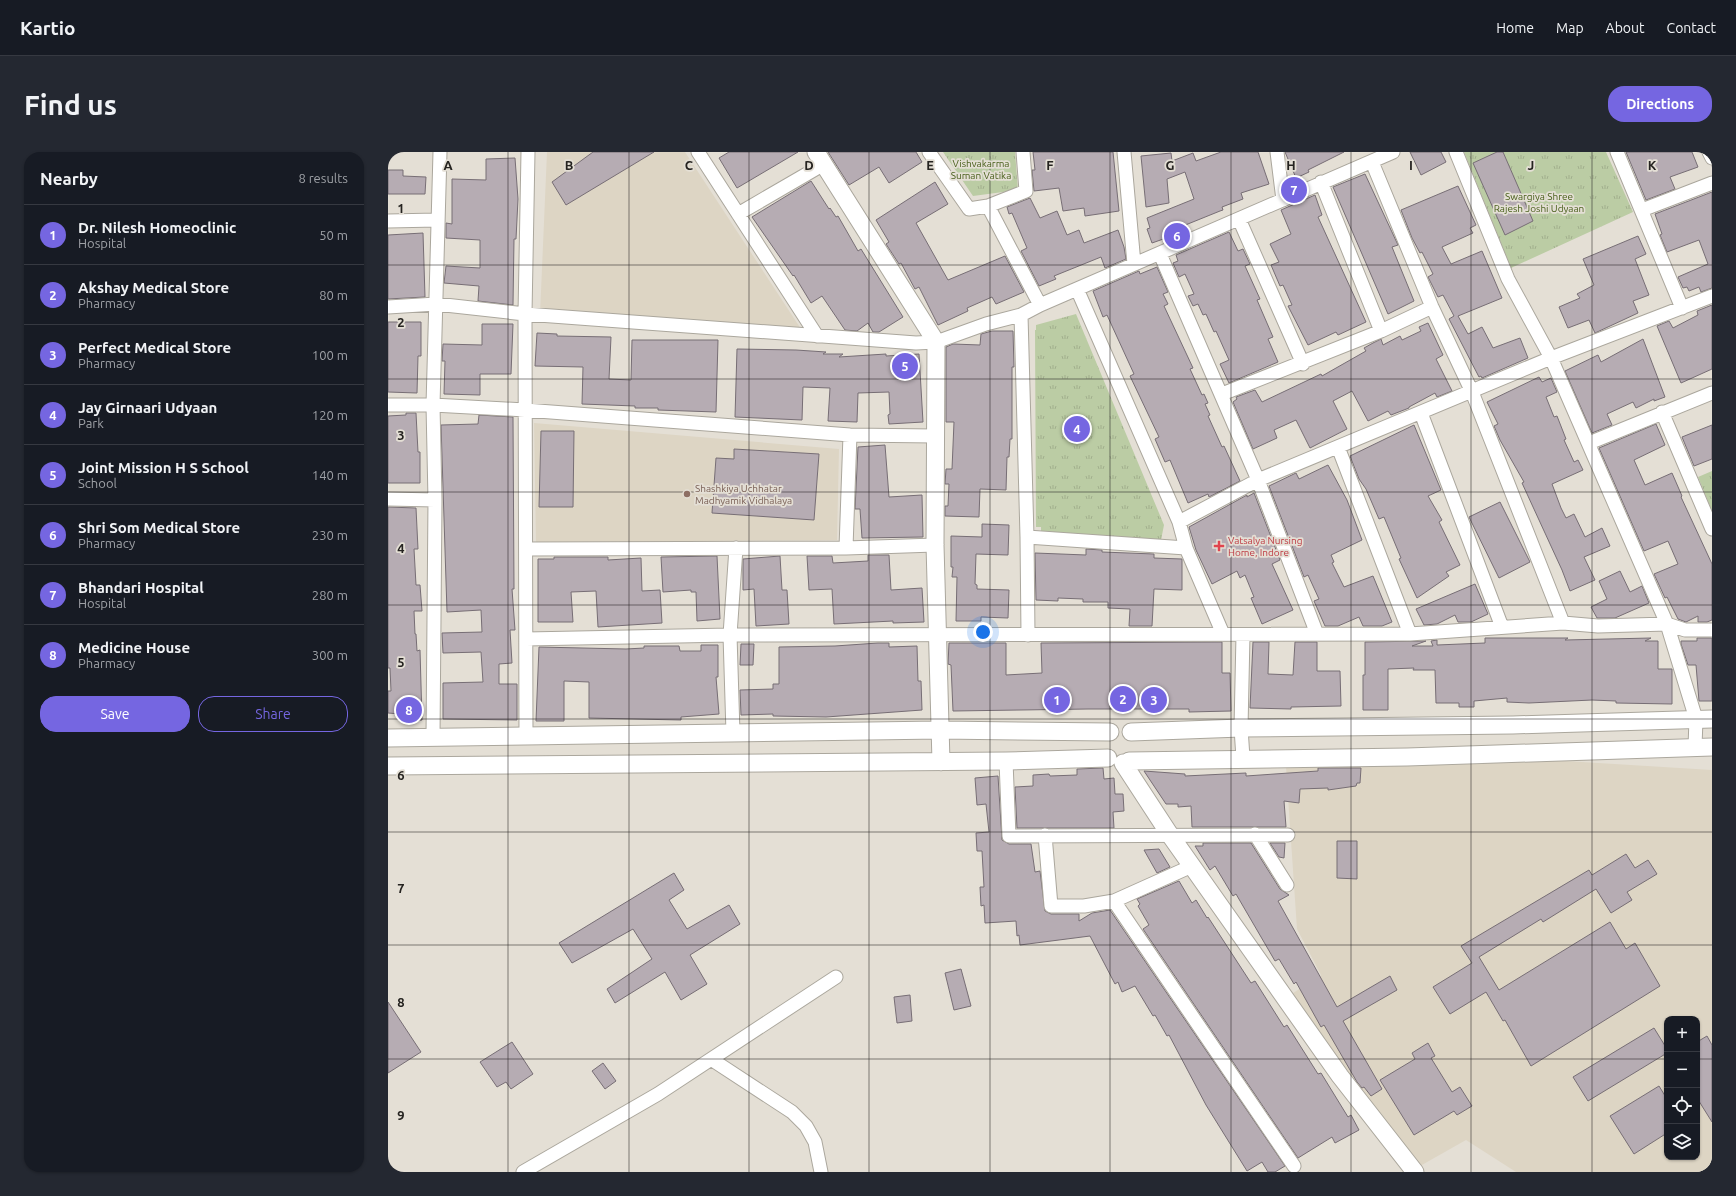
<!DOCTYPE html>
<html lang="en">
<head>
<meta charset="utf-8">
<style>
	:root { --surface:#171b24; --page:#242831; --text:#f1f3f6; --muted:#9ea1a6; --line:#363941; --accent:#7566e1 }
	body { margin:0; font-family:Ubuntu,sans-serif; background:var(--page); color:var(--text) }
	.controls { position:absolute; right:12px; bottom:12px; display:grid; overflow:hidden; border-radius:8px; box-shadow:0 1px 3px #0004 }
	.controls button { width:36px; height:36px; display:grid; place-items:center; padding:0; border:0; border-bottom:1px solid var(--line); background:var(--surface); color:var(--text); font:20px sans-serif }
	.you { position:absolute; left:595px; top:480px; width:14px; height:14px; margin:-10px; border:3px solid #fff; border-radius:50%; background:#1a73e8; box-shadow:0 0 0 6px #1a73e833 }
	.badge { display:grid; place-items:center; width:26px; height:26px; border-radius:50%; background:var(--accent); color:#fff; font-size:13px; font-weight:700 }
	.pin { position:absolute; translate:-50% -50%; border:2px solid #fff; box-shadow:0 1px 4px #0006 }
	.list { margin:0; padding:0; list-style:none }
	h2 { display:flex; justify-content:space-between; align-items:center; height:52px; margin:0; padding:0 16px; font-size:17px }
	h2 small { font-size:13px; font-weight:400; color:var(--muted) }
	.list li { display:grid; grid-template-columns:26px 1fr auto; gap:12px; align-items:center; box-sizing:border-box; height:60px; padding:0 16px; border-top:1px solid var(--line) }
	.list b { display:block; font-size:15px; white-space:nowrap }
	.list p { margin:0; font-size:13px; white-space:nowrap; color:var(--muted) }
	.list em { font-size:13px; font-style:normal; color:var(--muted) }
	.actions { display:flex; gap:8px; padding:12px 16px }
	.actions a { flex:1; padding:9px 0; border:1px solid var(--accent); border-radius:16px; text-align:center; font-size:14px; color:var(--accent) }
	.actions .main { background:var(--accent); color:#fff }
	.icon { flex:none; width:22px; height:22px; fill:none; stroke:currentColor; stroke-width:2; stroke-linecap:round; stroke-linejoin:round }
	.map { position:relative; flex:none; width:1324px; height:1020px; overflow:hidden; border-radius:16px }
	header { display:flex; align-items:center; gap:24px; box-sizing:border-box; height:56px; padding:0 20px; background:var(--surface); border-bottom:1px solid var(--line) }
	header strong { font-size:19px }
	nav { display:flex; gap:22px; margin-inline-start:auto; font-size:14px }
	.intro { display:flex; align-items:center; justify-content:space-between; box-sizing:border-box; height:96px; padding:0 24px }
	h1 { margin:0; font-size:28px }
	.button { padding:10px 18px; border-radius:16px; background:var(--accent); color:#fff; font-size:14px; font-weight:700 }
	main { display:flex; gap:24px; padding:0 24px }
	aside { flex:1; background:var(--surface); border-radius:16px; box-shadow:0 1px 3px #0004 }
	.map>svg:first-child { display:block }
	.built { fill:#ddd5c4; fill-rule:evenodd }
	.grass { fill:url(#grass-tufts) }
	.building { fill:#b6acb3; stroke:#776e75 }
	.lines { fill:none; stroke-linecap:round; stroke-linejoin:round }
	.minor-casing { stroke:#aba79d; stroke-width:15 }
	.tertiary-casing { stroke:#aba79d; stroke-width:19 }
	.minor { stroke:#fff; stroke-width:13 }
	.tertiary { stroke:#fff; stroke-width:17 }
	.grid { fill:none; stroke:#252320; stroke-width:1; stroke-opacity:0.55 }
	.education-dot { fill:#8d6e63; stroke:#e4dfd5; stroke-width:1.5 }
	.health-dot { fill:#e0444e; stroke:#e4dfd5; stroke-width:1.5 }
	.labels { text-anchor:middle; stroke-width:3.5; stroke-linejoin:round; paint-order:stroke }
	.park-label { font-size:10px; fill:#475e19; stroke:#e4dfd5 }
	.education-label { font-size:10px; fill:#785e54; stroke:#e4dfd5; text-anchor:start }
	.health-label { font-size:10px; fill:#be3a42; stroke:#e4dfd5; text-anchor:start }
	.grid-label { font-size:13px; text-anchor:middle; font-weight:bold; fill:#252320; stroke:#e4dfd5; stroke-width:3.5; stroke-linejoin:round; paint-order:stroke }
</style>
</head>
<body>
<header>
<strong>Kartio</strong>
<nav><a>Home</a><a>Map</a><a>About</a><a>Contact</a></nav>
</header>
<div class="intro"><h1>Find us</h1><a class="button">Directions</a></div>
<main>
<aside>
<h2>Nearby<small>8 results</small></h2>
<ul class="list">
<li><span class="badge">1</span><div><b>Dr. Nilesh Homeoclinic</b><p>Hospital</p></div><em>50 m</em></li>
<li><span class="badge">2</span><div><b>Akshay Medical Store</b><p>Pharmacy</p></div><em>80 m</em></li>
<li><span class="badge">3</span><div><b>Perfect Medical Store</b><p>Pharmacy</p></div><em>100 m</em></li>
<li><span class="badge">4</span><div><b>Jay Girnaari Udyaan</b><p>Park</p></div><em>120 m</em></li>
<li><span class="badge">5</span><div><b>Joint Mission H S School</b><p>School</p></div><em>140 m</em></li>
<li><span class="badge">6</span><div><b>Shri Som Medical Store</b><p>Pharmacy</p></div><em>230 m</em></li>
<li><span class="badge">7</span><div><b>Bhandari Hospital</b><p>Hospital</p></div><em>280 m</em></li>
<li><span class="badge">8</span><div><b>Medicine House</b><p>Pharmacy</p></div><em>300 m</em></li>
</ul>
<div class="actions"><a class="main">Save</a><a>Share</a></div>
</aside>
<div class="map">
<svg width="1324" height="1020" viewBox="0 0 1324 1020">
	<defs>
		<pattern id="grass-tufts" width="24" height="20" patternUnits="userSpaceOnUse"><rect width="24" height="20" fill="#bbcca4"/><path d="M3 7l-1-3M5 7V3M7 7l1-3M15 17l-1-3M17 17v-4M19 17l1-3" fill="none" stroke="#a1af8d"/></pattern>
	</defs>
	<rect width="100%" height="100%" fill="#e4dfd5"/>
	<!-- built -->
	<path class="built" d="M159 0H297L413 177 152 163Z
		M146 271 451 297 449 388 148 390Z
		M1129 606 1324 618V1020H1128L1078 988 1025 1018 899 845 933 823 909 777 898 615ZM1279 867H1309V1005H1279Z"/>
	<!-- grass -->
	<path class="grass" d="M555 0H627L630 38 585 44Z
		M1076 0H1218L1245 60 1123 116Z
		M688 162 776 373 773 388 653 379V375H648L647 178H648V173Z
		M1324 319V359L1310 325Z"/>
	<!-- building -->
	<path class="building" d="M205 0H266L178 53 164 30Z
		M341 0H410L349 36 331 6Z
		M440 0H528L534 10 501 31 491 15 461 33Z
		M645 0H725L731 59 697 64 696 56 675 59 671 36 646 39 644 18H647Z
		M833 0H870L881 32 853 41 855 47 834 55 835 58 832 59 790 76 793 83 782 88 781 85 764 91 759 77 762 76 759 66 806 47 797 20 779 27 781 51 758 55 753 4 783 1 784 9 805 1 808 9Z
		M897 0H956L920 18 921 20 908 26Z
		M1022 0H1053L1058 10 1033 23Z
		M1109 0H1115L1145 69 1117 83 1085 11Z
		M1238 0H1304L1310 15 1282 25 1287 37 1258 48Z
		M127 6 130 47 128 87H126L125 153 90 149 91 134 56 131 58 114 92 116V88L58 86V71L64 72V27L98 28V7Z
		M0 18H15V24L38 25 37 42H0Z
		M977 22 1010 93 1004 95 1026 149 1000 162 945 35Z
		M423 29 441 57 442 56 448 65 450 64 470 99 473 97 515 165 491 180H485L480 171 469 179 457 178 434 144 423 151 406 123 405 124 364 65Z
		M547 30 560 52 528 71 560 128 617 104 636 140 608 152 604 145 579 156 580 159 550 173 531 135 527 137 513 111 511 112 498 92 501 90 488 68Z
		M1070 34 1088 73 1082 76 1085 81 1054 95 1063 112 1094 99 1114 146 1070 164 1080 182 1094 175 1105 196 1132 186 1140 206 1094 226 1093 224 1091 225 1061 167 1066 164 1055 143 1050 145 1040 125 1045 122 1034 100 1032 101 1024 86 1013 58Z
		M1324 40V136L1313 140 1311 135 1301 139 1299 135 1295 136 1290 125 1320 112 1311 88 1279 100 1272 83 1274 82 1267 62Z
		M927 43 934 63 930 65 978 170 950 183 948 180 920 193 900 154 904 153 895 133 892 134 883 113 891 110 882 92 903 82 893 58Z
		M642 46 652 66 669 59 679 83 691 78 696 91 730 78 736 95 738 107 717 116 713 105 666 124 668 127 651 134 633 99 639 96 624 61 621 62 619 55Z
		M841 80 850 99 855 97 862 112 857 114 872 147 869 148 885 185 880 187 890 210 841 231 832 212 841 208 828 179 826 180 818 162 815 163 810 152 805 154 800 144 806 142 797 122 791 125 785 111 790 109 788 103Z
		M35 81 37 145 0 147V83Z
		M1250 84 1258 102 1247 107 1261 143 1245 149 1250 161 1207 181 1201 168 1180 176 1171 155 1192 146 1189 142 1206 133 1195 107Z
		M769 115 780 140 775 142 780 152 776 154 805 216 802 217 814 243 816 242 820 251 817 252 822 263 820 264 834 295 836 294 852 329 821 345 820 342 800 351 782 308 777 310 767 287 771 285 742 224 746 222 719 163 715 165 705 139 751 119 752 122Z
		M1324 153V217L1293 231 1269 174 1281 169 1285 176 1310 163 1309 159Z
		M0 170H33V204H30L29 241 0 240Z
		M1040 171 1055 203 1048 207 1064 239 1049 245 1047 241 1021 255V256L1003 263 1000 259 980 269 964 239 945 249 959 277 922 296 908 268 886 278 889 286 865 297 845 250 849 247 848 245 867 238 874 250 933 222 934 224 978 199 976 196 985 191 993 187 995 193 1012 184 1014 188 1033 179 1031 175Z
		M94 172H125L123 222H92V243L56 242 57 209H54L55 192 94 193Z
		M604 179H625L626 215H624V287H622L621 305H619L618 338 592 337 591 365 557 364V354H560L561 332H557L558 317H564L566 270H558V195L565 192 592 193 593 182Z
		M149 181 169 182V184L223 185 221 227 243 228 244 188H330L328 260 270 258V256H247V254L194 252 195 215 147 214Z
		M1255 187 1277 245 1266 249V247L1248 256 1245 250 1219 262 1224 273 1204 281 1177 219 1210 203 1213 210Z
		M349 197 408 198 438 200 435 202H455L451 205 498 202V204L531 202 535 270 501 272 500 263 502 262 501 240 470 241 469 270 440 269 442 236 415 235 414 268 347 265Z
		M1151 225 1154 230 1163 226 1169 240 1158 245 1166 265 1169 264 1178 287 1176 288 1186 310 1190 308 1195 318 1164 332 1173 356 1178 366 1186 362 1197 385 1214 376 1222 394 1196 405 1207 428 1182 439 1174 418 1134 331 1136 330 1112 288 1106 274 1110 272 1099 250Z
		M18 261H28L30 300H32V331H0V264L18 263Z
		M91 263 125 265 126 437H124L127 478H122L124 511 111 512V532H129V568L55 567V531L95 530 93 500 55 501 54 481 94 480 93 458 59 460 53 273 90 272Z
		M1268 272 1277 293 1246 308 1257 333 1284 321 1294 344 1293 345 1324 412V468L1319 470H1310V464L1298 470 1290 467 1279 445 1277 446 1266 422 1290 412 1280 389 1256 399 1211 296Z
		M1026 273 1053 338 1040 344 1054 368 1051 370 1072 413 1058 420 1061 424 1029 446 1011 407 1013 406 996 365 991 367 978 337 971 327 962 304Z
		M1324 273V307L1306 314 1294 285Z
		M153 279H186L185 355H151Z
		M497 293 501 345 534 343 535 385 474 386 472 357H467L470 295Z
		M346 297 431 302 426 368 324 361 328 306 346 307Z
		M940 313 959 348 974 388 943 403 946 410 944 411 956 435 985 424 1004 470 994 474H975L971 465 950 474H937L926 449 931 447 920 423 916 425 881 334 908 321 911 327Z
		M866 341 892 408 884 412 905 458 874 472 863 446 866 445 857 423 852 426 849 419 824 432 808 398 801 375 859 343V345Z
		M1112 350 1142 410 1111 426 1081 365Z
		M0 355 28 356 30 397H26L28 433H32L34 459H26L27 482H28L29 499 32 498 34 568 14 570 13 562 0 561V539H3L2 516H0Z
		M594 372 621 373 620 403 588 402 587 432 589 433V437L621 438 620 466 593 465V469H568L569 425H564L565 415H563V384L594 385Z
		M698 397 714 398V400L766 402V406L794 407V438L766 437 764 474H741L742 457 720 456V450H695V447L670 446V449L648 448 647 401 698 403Z
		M480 403H501L503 438 534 436 536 470 505 471V469L446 472 444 437 421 438 419 404H444L445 411 480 409Z
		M329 404 332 467 309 469 308 440H303V438L275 440 273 405Z
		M392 404 394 438H399L401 472 368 474 366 437 355 438V407Z
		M166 405H220V408L253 406 254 439 272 438 274 471 210 475 208 439 183 440 185 470H150V407H166Z
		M1232 419 1242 440 1254 434 1261 451 1227 466H1209L1203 455 1219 447 1211 429Z
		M1087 432 1100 462 1083 470H1070L1067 463 1049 472 1036 473 1028 457Z
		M1097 486H1180L1177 488 1263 486 1257 489H1270V517H1284V552L1228 551V549L1204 548 1141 551 1119 550V546L1086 549V555H1071V551H1048L1047 518H1025L1026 516 1000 517V558H975V523H977V490L1038 489 1024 494H1045L1043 489 1049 488V493L1097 491Z
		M1309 486H1324V549H1311L1308 513H1300L1293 492V489H1309Z
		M834 490V521H842L843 559 801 560V557H700L565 559 563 513 560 512 561 491H618V523L654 521 653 491Z
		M865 490H881L880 522 905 523 907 490H929V519H952L953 554 903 555V557L862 556Z
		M490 491H501V495L529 494 530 529H533L534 558 438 565 385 564V562L353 563 352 538 385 537V532H391V495L447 494Z
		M353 492H366L365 513H352Z
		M313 493H330V525H328L331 562 293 565V568L201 566V530L176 529V569H148L151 495 238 497 256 496V494H291L292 499H313Z
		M715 616 716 627 726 626 727 642H735L736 659 725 660 726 676H629L627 635 645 634V623L661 622 662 624 689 623V617Z
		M930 616H973L972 631H969L968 634 940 638V636L912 637 911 651 896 649 898 675H804L803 654 790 655V652H778L756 619 797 622V624L858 621V624L930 619Z
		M610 624 614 688 621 692H643L647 720 652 719 657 759 663 762H691V769L704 761 722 758 897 1014 887 1020H880L874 1010 859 1019 818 953 781 883 779 884 767 863 765 864 747 834 734 840 730 830 727 832 702 784 632 793 631 783 629 784 628 769 597 771 596 753 593 754 592 735H596L594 699H589L588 681 601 680 598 652 589 653 587 626Z
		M949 689H969V727L949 726Z
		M815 691H863L892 737 901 743 890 749 949 855 1002 824 1009 838 955 869 994 937 983 944 976 935 974 936 969 930 936 873 933 875 908 830 906 832 891 807 887 809 848 742 845 744 827 714 822 718 807 694H815Z
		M882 691H897L896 706 891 705Z
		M771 697 782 715 769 721 756 698Z
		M1238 702 1247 716 1260 708 1269 722 1239 740 1244 748 1223 761 1208 737 1155 770 1153 767 1091 805 1111 838 1222 770 1238 797 1247 791 1272 834 1143 914 1117 868 1115 869 1098 840 1062 862 1045 835 1084 811 1073 794 1201 718 1204 723Z
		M286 721 296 738 281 748 299 777 341 753 352 772 302 803 319 832 293 848 277 820 227 851 219 837 264 807 245 777 184 811 171 791Z
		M791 729 804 751 808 748 819 766 820 765 863 831 867 829 896 875 899 873 930 922 933 921 960 965 963 963 971 978 947 991 944 985 910 1006 755 777 761 773 750 754 752 752 749 747Z
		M573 817 583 854 566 858 557 821Z
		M522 843 524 869 509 871 506 845Z
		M0 850 33 900 0 921Z
		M1266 876 1279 897V901L1200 949 1185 925Z
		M1319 884 1324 893V970L1309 946V890Z
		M124 890 145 922 123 937 118 930 109 935 92 910Z
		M1040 891 1047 904 1043 906 1064 940 1072 935 1084 954 1069 963 1066 959 1026 983 992 928 1027 907 1024 901Z
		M215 911 228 929 217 937 204 919Z
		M1271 934 1279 947V981L1246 1002 1222 964Z"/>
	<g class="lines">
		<!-- minor casing -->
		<g class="minor-casing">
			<path id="minor" d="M310 0 429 184
				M541 0 581 57 600 54 638 39 635 0
				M736 0 746 112
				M889 0 895 48
				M1068 0 1120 127 1163 206 1279 472 1308 567 1307 595
				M1229 0 1294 156
				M1321 0 1324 6
				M984 10 1044 155 1084 240 1175 471
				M933 30 993 179
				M600 54 652 153
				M1254 58 1324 31
				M350 62 436 12
				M851 67 915 212
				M0 69 49 68
				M772 102 870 328 929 482
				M689 137 791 370 798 396 835 482
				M0 155 48 152 137 162 528 191 548 190 598 172 633 163 652 153 1005 0
				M633 163 639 385 640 483
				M834 242 993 179 1044 155
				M0 253H45L137 258 462 283 547 284
				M1274 260 1324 377
				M1033 261 1114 475
				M1201 291 1324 241
				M950 295 1022 482
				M0 347 47 348
				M791 370 870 328 1163 206 1324 144
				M639 385 798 396
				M458 396 462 283
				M138 397 458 396 547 393
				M138 487 342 483 1022 482 1175 471 1210 474 1279 472 1297 478H1324
				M345 581 342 483 348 396
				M138 584 137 162 140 0
				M45 585 47 348 45 253 52 0
				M855 606 853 576 855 483
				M618 609 621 684 900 683
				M867 682 899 733
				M657 683 663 754H696L726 749 804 714
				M726 749 906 1014
				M323 907 404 960 418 974 427 990 433 1020
				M135 1020 270 942 448 825"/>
		</g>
		<!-- tertiary casing -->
		<g class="tertiary-casing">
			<path id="tertiary" d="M428 0 548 190 547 393 553 610
				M743 580 853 576 1125 573 1324 567
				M0 586 552 578 722 580
				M741 609 1019 605 1324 595
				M735 611 782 683 952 924 1027 1020
				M0 614 618 609 720 606"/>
		</g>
		<!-- minor -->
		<use href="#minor" class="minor"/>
		<!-- tertiary -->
		<use href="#tertiary" class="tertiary"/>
	</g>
	<!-- grid -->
	<path class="grid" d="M120 0V1020M241 0V1020M361 0V1020M481 0V1020M602 0V1020M722 0V1020M843 0V1020M963 0V1020M1083 0V1020M1204 0V1020M0 113H1324M0 227H1324M0 340H1324M0 453H1324M0 567H1324M0 680H1324M0 793H1324M0 907H1279M1309 907H1324"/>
	<!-- markers -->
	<circle class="education-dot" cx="299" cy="342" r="4"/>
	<path class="health-dot" d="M829 388h4v4h4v4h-4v4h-4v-4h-4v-4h4z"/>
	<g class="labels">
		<!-- park labels -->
		<g class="park-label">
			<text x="593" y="15">Vishvakarma<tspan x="593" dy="12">Suman Vatika</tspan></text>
			<text x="1151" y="48">Swargiya Shree<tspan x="1151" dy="12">Rajesh Joshi Udyaan</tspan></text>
		</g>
		<!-- education labels -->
		<g class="education-label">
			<text x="307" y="340">Shashkiya Uchhatar<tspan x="307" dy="12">Madhyamik Vidhalaya</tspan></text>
		</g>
		<!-- health labels -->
		<g class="health-label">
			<text x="840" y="392">Vatsalya Nursing<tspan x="840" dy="12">Home, Indore</tspan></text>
		</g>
	</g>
	<g class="grid-label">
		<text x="60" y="18">A</text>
		<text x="181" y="18">B</text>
		<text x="301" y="18">C</text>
		<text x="421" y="18">D</text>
		<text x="542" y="18">E</text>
		<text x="662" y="18">F</text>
		<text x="782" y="18">G</text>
		<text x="903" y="18">H</text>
		<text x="1023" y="18">I</text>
		<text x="1143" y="18">J</text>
		<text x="1264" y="18">K</text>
		<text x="13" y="61">1</text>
		<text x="13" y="175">2</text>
		<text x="13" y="288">3</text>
		<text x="13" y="401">4</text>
		<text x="13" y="515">5</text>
		<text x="13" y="628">6</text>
		<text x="13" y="741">7</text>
		<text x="13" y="855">8</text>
		<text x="13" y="968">9</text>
	</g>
</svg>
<div class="controls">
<button>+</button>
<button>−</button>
<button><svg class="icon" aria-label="locate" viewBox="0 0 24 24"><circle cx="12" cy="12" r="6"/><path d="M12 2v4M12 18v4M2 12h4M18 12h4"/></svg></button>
<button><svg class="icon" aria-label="layers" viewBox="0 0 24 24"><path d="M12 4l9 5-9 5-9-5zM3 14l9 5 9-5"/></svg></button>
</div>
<div class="you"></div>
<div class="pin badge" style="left:669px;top:548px">1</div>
<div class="pin badge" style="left:735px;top:547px">2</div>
<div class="pin badge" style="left:766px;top:548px">3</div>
<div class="pin badge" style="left:689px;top:277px">4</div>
<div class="pin badge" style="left:517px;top:214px">5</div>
<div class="pin badge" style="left:789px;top:84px">6</div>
<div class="pin badge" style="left:906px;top:38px">7</div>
<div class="pin badge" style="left:21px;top:558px">8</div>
</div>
</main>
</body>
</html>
